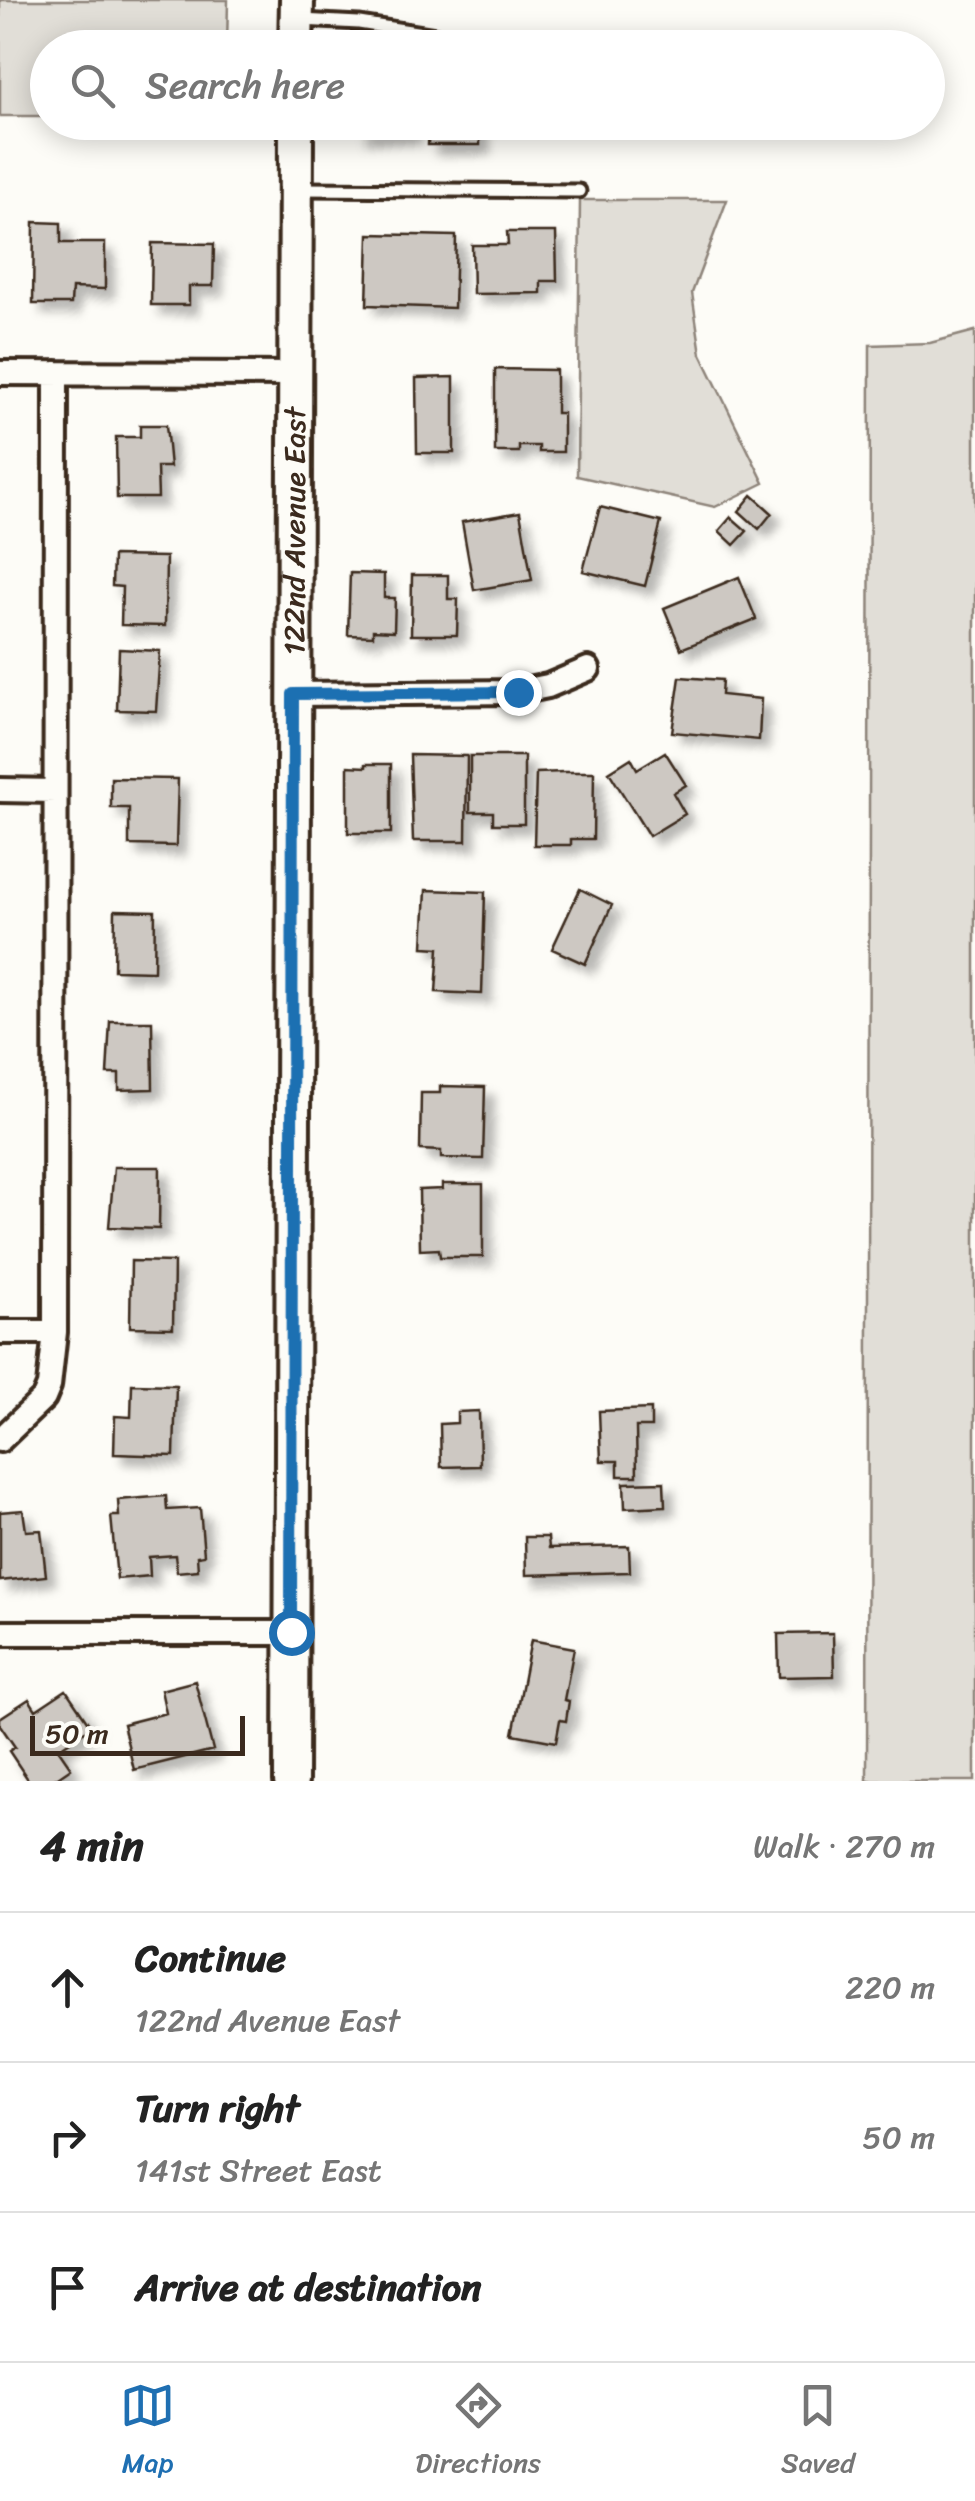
<!DOCTYPE html>
<html lang="en">
<head>
<meta charset="utf-8">
<style>
	:root { --surface:#fff; --page:#f6f6f6; --text:#222; --muted:#767676; --line:#e0e0e0; --accent:#1f6fb2 }
	body { margin:0; font-family:Sriracha,sans-serif; background:var(--page); color:var(--text) }
	.scale { position:absolute; left:30px; bottom:25px; width:215px; box-sizing:border-box; padding-left:10px; border:5px solid #3b2a1e; border-top:0; font-size:28px; line-height:35px; white-space:nowrap; color:#3b2a1e; -webkit-text-stroke:8px #fdfcf7; paint-order:stroke }
	.stop { position:absolute; width:30px; height:30px; margin:-22px; border:8px solid #1f6fb2; border-radius:50%; background:#fff }
	.stop.end { background:#1f6fb2; border-color:#fff; box-shadow:0 2px 10px #0008 }
	.list { margin:0; padding:0; list-style:none }
	h2 { display:flex; justify-content:space-between; align-items:center; height:130px; margin:0; padding:0 40px; font-size:42px }
	h2 small { font-size:32px; font-weight:400; color:var(--muted) }
	.list li { display:grid; grid-template-columns:65px 1fr auto; gap:30px; align-items:center; box-sizing:border-box; height:150px; padding:0 40px; border-top:2px solid var(--line) }
	.list b { display:block; font-size:38px; white-space:nowrap }
	.list p { margin:0; font-size:32px; white-space:nowrap; color:var(--muted) }
	.list em { font-size:32px; font-style:normal; color:var(--muted) }
	.icon { flex:none; width:55px; height:55px; fill:none; stroke:currentColor; stroke-width:2; stroke-linecap:round; stroke-linejoin:round }
	.map { position:relative; flex:none; width:975px; height:1781px; overflow:hidden }
	.search { position:absolute; background:var(--surface); box-shadow:0 5px 25px #0003; left:30px; right:30px; top:30px; height:110px; display:flex; align-items:center; gap:25px; box-sizing:border-box; padding:0 35px; border-radius:55px; color:var(--muted); font-size:38px }
	.sheet { height:580px; background:var(--surface) }
	nav { display:flex; justify-content:space-around; align-items:center; box-sizing:border-box; height:140px; border-top:2px solid var(--line); background:var(--surface); font-size:28px; color:var(--muted) }
	nav a { display:grid; justify-items:center; gap:5px }
	nav .on { color:var(--accent) }
	.map>svg:first-child { display:block }
	.green { fill:#e1ded7; stroke:#8e847a; stroke-width:2.5 }
	.building { fill:#cdc8c2; stroke:#3b2a1e; stroke-width:2.5; filter:url(#shadow) }
	.lines { fill:none; stroke-linecap:round; stroke-linejoin:round }
	.lane-casing { stroke:#3b2a1e; stroke-width:19 }
	.street-casing { stroke:#3b2a1e; stroke-width:30 }
	.secondary-casing { stroke:#3b2a1e; stroke-width:40 }
	.lane { stroke:#fdfcf7; stroke-width:11 }
	.street { stroke:#fdfcf7; stroke-width:22 }
	.secondary { stroke:#fdfcf7; stroke-width:32 }
	.route { stroke:#1f6fb2; stroke-width:12 }
	.labels { text-anchor:middle; stroke-width:10; stroke-linejoin:round; paint-order:stroke }
	.street-label { font-size:30px; fill:#3b2a1e; stroke:#fdfcf7 }
</style>
</head>
<body>
<div class="map">
<svg width="975" height="1781" viewBox="0 0 975 1781">
	<defs>
		<filter id="shadow"><feDropShadow dx="9" dy="9" stdDeviation="5" flood-color="#0004"/></filter>
	</defs>
	<rect width="100%" height="100%" fill="#fdfcf7"/>
	<filter id="ink" filterUnits="userSpaceOnUse"><feTurbulence type="fractalNoise" baseFrequency=".01" numOctaves="2"/><feDisplacementMap in="SourceGraphic" scale="20" xChannelSelector="R" yChannelSelector="G"/><feConvolveMatrix kernelMatrix="1 2 1 2 8 2 1 2 1" color-interpolation-filters="sRGB"/></filter>
	<g filter="url(#ink)">
		<!-- green -->
		<path class="green" d="M0 0H228L227 47 48 48 47 116H0Z
			M580 200H727L692 293 701 354 764 483 715 507 577 476Z
			M975 331V1781H867L870 345 930 343Z"/>
		<!-- building -->
		<path class="building" d="M359 122H412V134L359 133Z
			M429 122H480V145H428Z
			M34 222 61 223V243H105V289L72 288 71 304H33Z
			M507 232H556L557 281H541V293L473 294 472 245H508Z
			M369 234 456 236 454 308 367 305Z
			M152 243 214 244 213 286H189V305H151Z
			M495 369 556 370V413H563V452H539V446H519V452H495Z
			M454 377V453H417L416 378Z
			M140 425H166L170 467H157L158 498H117L116 437H140Z
			M752 495 772 513 759 529 739 511Z
			M600 507 661 522 645 586 583 571Z
			M520 512 532 580 474 590 462 522Z
			M731 517 747 531 734 545 719 531Z
			M113 556 166 557 165 626 121 625 122 587 112 586Z
			M350 573 384 574V598H395L394 631 373 630V636L348 635Z
			M412 575H448V599H458L457 635H411Z
			M739 577 756 619 681 649 664 608Z
			M119 649 160 651 156 711 117 710Z
			M680 677 722 680 721 695 761 699 759 740 672 732Z
			M665 752 686 785 673 793 685 814 649 836 609 772 631 758 637 769Z
			M410 755 467 756 466 841H413Z
			M470 756H524V824H493V812H470Z
			M366 764H391V833H348V766L366 767Z
			M564 772H594L593 839H571V845H534L536 773Z
			M111 778 178 779 176 846 129 845V808H111Z
			M580 889 612 905 585 964 552 949Z
			M426 890 485 892 482 994 436 992 439 948 423 947Z
			M115 910 155 911 154 971 114 970Z
			M110 1021H152L153 1089 119 1090V1074H107Z
			M440 1086 485 1087 483 1159 441 1158V1151L420 1150 421 1093H440Z
			M114 1167H160L159 1229 109 1227Z
			M442 1184H483V1257H440L439 1249 420 1250 419 1190 442 1189Z
			M131 1261 174 1262 173 1328 130 1327Z
			M132 1384 176 1385 174 1456 114 1454 115 1416 131 1417Z
			M651 1409V1427H636L637 1476H618V1461H601L599 1411Z
			M479 1411 480 1466 441 1467 440 1424 457 1423V1412Z
			M664 1482 665 1506 625 1508 624 1483Z
			M166 1496 167 1510 200 1508 204 1555 197 1556 198 1570 177 1572 175 1555 149 1557 150 1576 117 1579 111 1516H119L118 1500Z
			M23 1510 26 1531 41 1530 46 1576 0 1581V1512Z
			M525 1537H548L549 1548 629 1546 630 1572 526 1575Z
			M833 1633 834 1676 779 1677 778 1634Z
			M531 1640 574 1648 564 1700 569 1701 566 1721 560 1720 556 1742 513 1734Z
			M195 1681 213 1750 134 1770 123 1724 166 1713 161 1690Z
			M66 1690 91 1727 58 1749 71 1768 52 1781H29L9 1751 15 1747 0 1725V1718L29 1699 36 1710Z"/>
		<g class="lines">
			<!-- lane casing -->
			<g class="lane-casing">
				<path id="lane" d="M301 20 359 23 454 38
					M300 189 579 191"/>
			</g>
			<!-- street casing -->
			<g class="street-casing">
				<path id="street" d="M0 373 294 374
					M293 694 518 692 548 686 588 669
					M0 790 55 791
					M0 1332H55
					M0 1440 44 1398 49 1386 55 1332 56 373
					M3 1633H291"/>
			</g>
			<!-- secondary casing -->
			<g class="secondary-casing">
				<g id="secondary">
					<path d="M296 48 297 0"/>
					<path id="s1" d="M291 1781 296 122"/>
				</g>
			</g>
			<!-- lane -->
			<use href="#lane" class="lane"/>
			<!-- street -->
			<use href="#street" class="street"/>
			<!-- secondary -->
			<use href="#secondary" class="secondary"/>
		</g>
	</g>
	<g class="lines" filter="url(#ink)">
		<!-- route -->
		<path class="route" d="M291 1632 293 694 518 692"/>
	</g>
	<g class="labels">
		<!-- street labels -->
		<g class="street-label">
			<text dy="10" stroke="none"><textPath href="#s1" startOffset="1250">122nd Avenue East</textPath></text>
		</g>
	</g>
</svg>
<div class="scale">50 m</div>
<div class="stop" style="left:291px;top:1632px"></div>
<div class="stop end" style="left:518px;top:692px"></div>
<div class="search"><svg class="icon" aria-label="search" viewBox="0 0 24 24"><circle cx="10" cy="10" r="6"/><path d="M15 15l6 6"/></svg>Search here</div>
</div>
<section class="sheet">
<h2>4 min<small>Walk · 270 m</small></h2>
<ul class="list">
<li><svg class="icon" aria-label="ahead" viewBox="0 0 24 24"><path d="M12 20V5M6 11l6-6 6 6"/></svg><div><b>Continue</b><p>122nd Avenue East</p></div><em>220 m</em></li>
<li><svg class="icon" aria-label="right" viewBox="0 0 24 24"><path d="M7 20v-9h11M14 6l5 5-5 5"/></svg><div><b>Turn right</b><p>141st Street East</p></div><em>50 m</em></li>
<li><svg class="icon" aria-label="arrive" viewBox="0 0 24 24"><path d="M6 21V4h12l-3 4 3 4H6"/></svg><div><b>Arrive at destination</b></div></li>
</ul>
</section>
<nav>
<a class="on"><svg class="icon" aria-label="map" viewBox="0 0 24 24"><path d="M3 6l6-2 6 2 6-2v14l-6 2-6-2-6 2zM9 4v14M15 6v14"/></svg>Map</a>
<a><svg class="icon" aria-label="directions" viewBox="0 0 24 24"><path d="M12 3l9 9-9 9-9-9zM9 14v-3h6M13 9l2 2-2 2"/></svg>Directions</a>
<a><svg class="icon" aria-label="saved" viewBox="0 0 24 24"><path d="M7 4h10v16l-5-4-5 4z"/></svg>Saved</a>
</nav>
</body>
</html>
